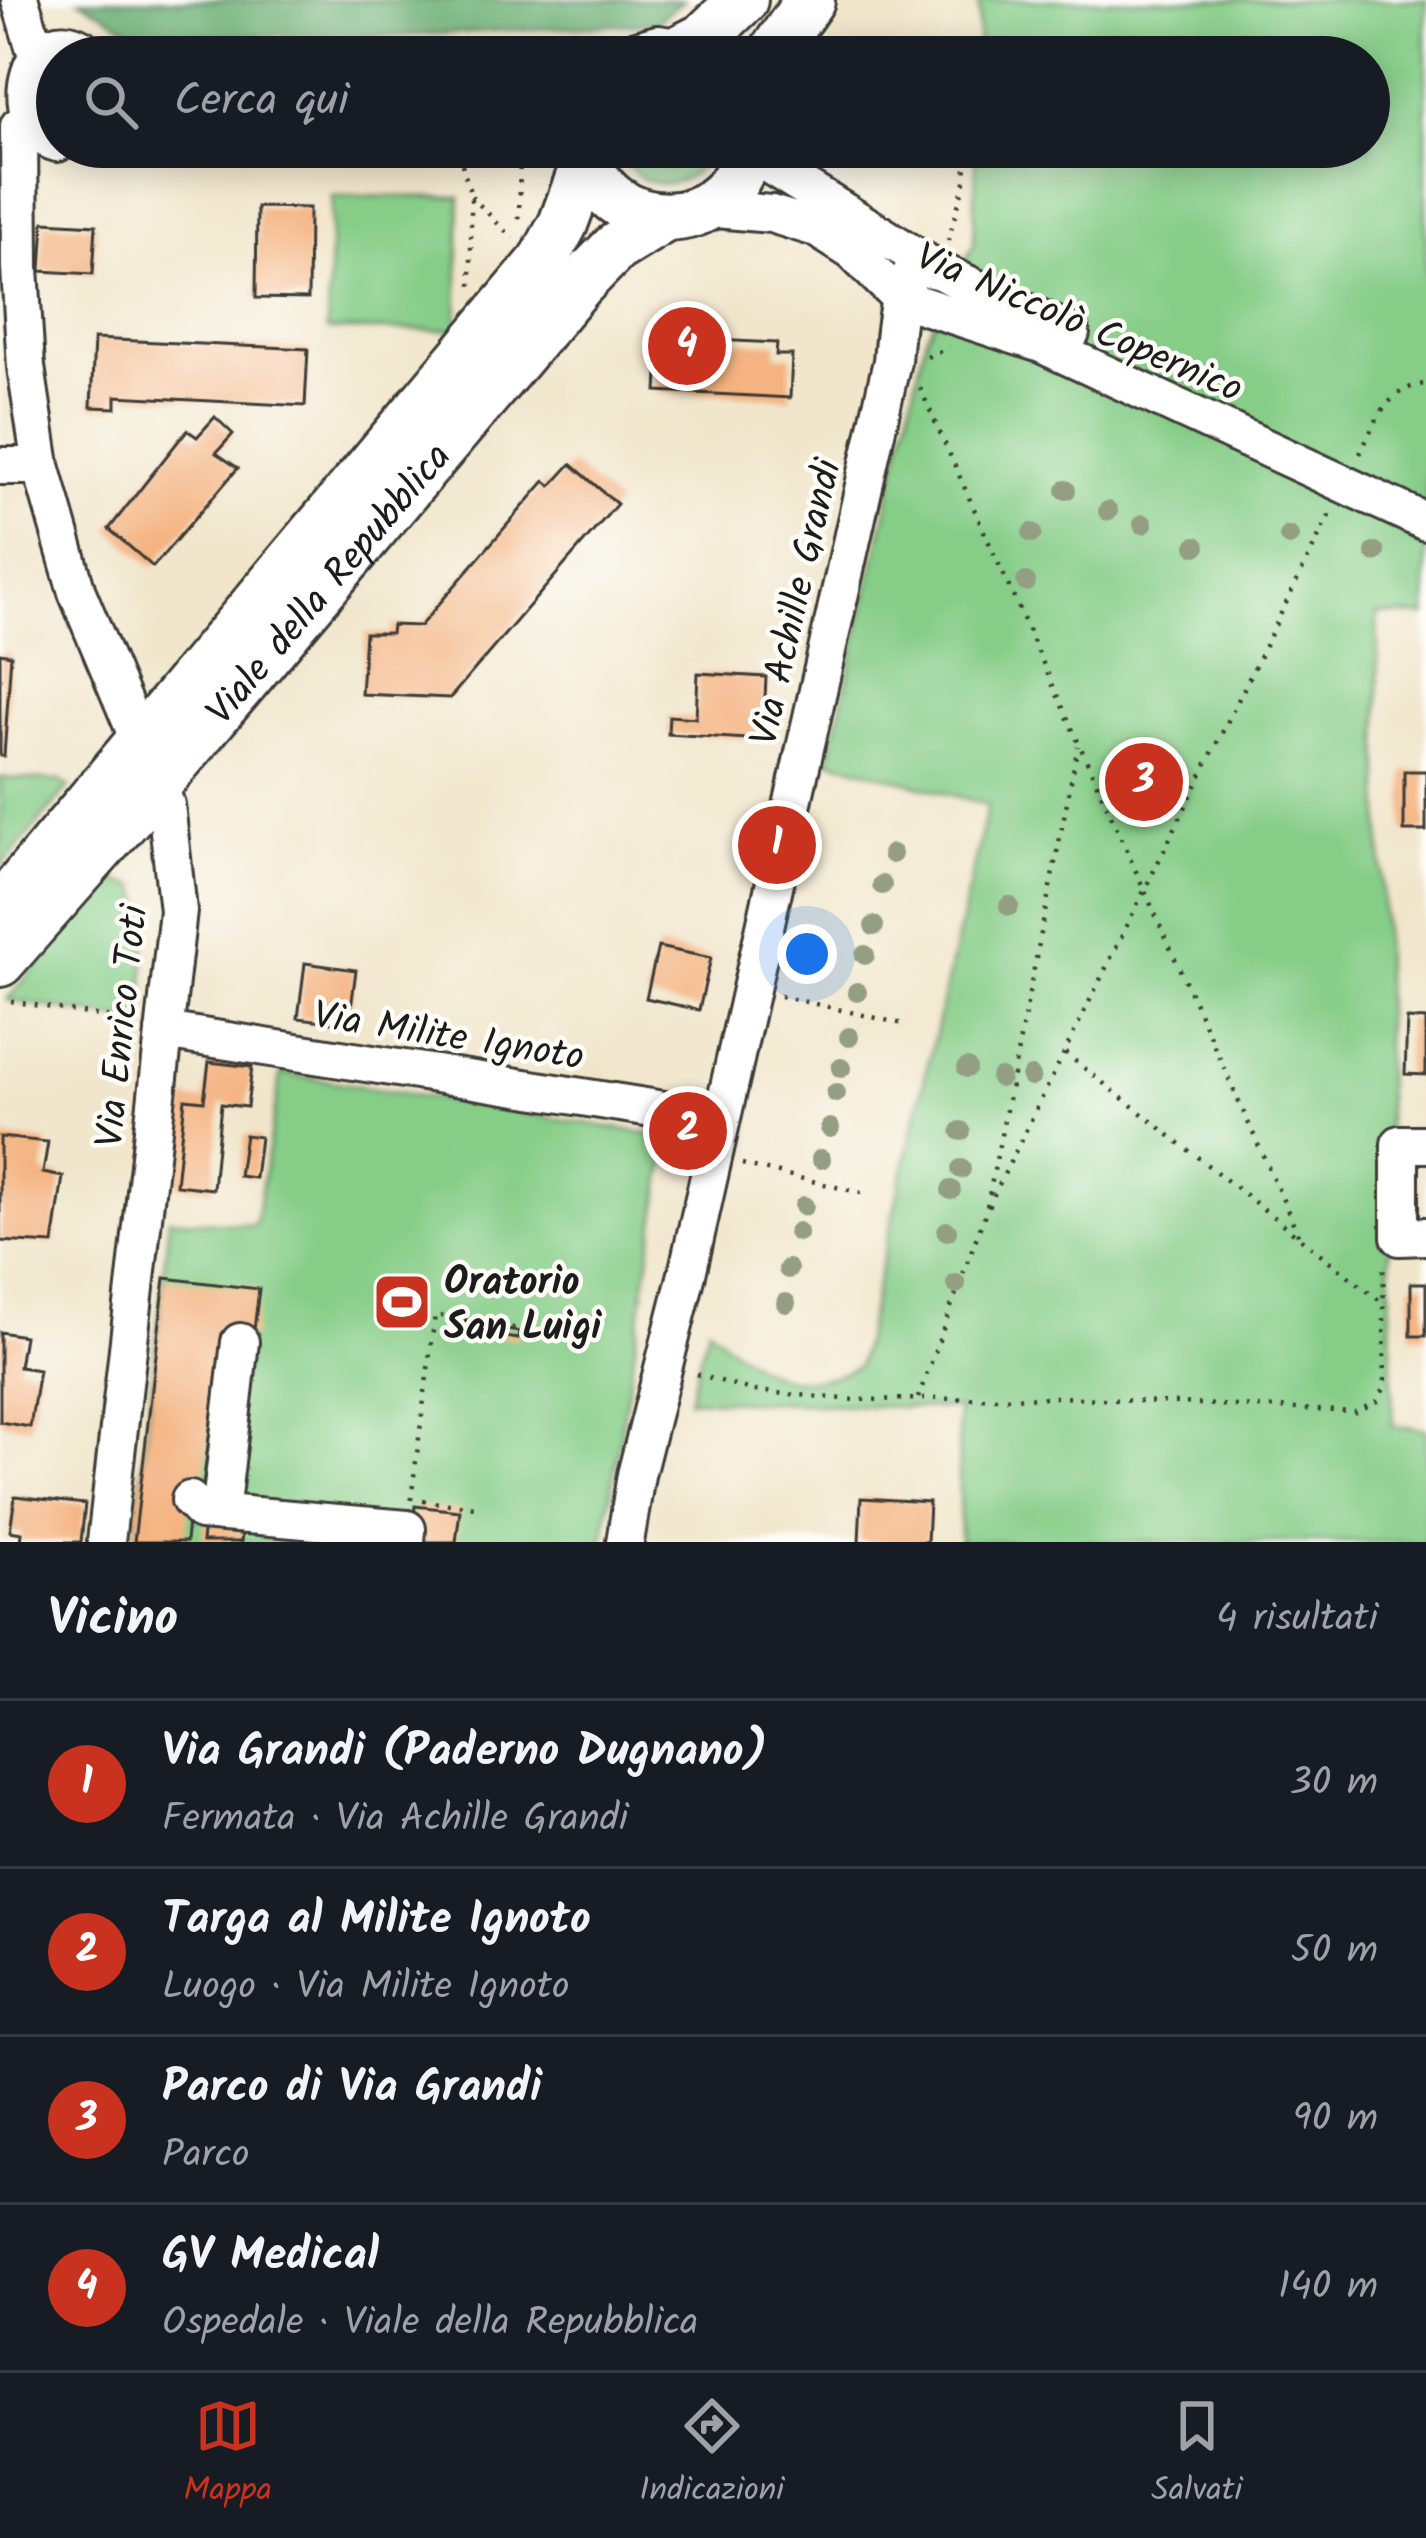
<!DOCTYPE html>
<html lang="it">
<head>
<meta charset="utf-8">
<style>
	:root { --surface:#171b24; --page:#242831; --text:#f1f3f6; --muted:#9ea1a6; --line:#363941; --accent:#c8321e }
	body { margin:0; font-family:Kalam,sans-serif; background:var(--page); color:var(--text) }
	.you { position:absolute; left:807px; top:954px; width:42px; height:42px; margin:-30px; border:9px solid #fff; border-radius:50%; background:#1a73e8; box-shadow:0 0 0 18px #1a73e833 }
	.badge { display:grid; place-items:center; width:78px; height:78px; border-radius:50%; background:var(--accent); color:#fff; font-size:39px; font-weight:700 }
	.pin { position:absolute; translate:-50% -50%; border:6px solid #fff; box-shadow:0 3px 12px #0006 }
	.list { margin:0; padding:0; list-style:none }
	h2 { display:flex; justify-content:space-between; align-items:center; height:156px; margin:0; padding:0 48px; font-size:51px }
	h2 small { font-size:39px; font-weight:400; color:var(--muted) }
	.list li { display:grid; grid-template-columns:78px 1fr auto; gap:36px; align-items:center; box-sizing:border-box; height:168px; padding:0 48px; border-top:3px solid var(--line) }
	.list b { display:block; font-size:45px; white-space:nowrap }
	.list p { margin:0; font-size:39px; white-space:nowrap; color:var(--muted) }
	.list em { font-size:39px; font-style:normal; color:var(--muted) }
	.icon { flex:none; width:66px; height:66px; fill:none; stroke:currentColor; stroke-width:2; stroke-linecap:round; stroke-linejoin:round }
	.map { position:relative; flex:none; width:1426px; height:1542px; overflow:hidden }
	.search { position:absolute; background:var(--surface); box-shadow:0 6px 30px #0003; left:36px; right:36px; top:36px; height:132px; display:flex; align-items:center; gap:30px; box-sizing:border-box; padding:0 42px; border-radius:66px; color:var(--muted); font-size:45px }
	.sheet { height:828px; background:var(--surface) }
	nav { display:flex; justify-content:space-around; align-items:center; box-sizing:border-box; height:168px; border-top:3px solid var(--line); background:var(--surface); font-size:33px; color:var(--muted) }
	nav a { display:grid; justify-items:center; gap:6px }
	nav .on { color:var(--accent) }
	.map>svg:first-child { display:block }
	.green { fill:#86cd88; stroke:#517452; stroke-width:3 }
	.forest { fill:#6cb074; stroke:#446648; stroke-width:3 }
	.building { fill:#f4b381 }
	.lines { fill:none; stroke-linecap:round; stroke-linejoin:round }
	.minor-casing { stroke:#3c3a36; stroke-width:42 }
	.major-casing { stroke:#3c3a36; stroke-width:54 }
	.path { stroke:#3c3a36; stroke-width:4.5; stroke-dasharray:3 9; stroke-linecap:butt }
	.minor { stroke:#fff; stroke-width:36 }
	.major { stroke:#fff; stroke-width:48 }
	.tree { fill:#939e83 }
	.labels { text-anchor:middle; stroke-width:9; stroke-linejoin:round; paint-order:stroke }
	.street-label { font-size:39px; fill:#1c1c1c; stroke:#fdfcf7 }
	.poi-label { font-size:39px; font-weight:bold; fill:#1c1c1c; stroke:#fdfcf7; text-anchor:start }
</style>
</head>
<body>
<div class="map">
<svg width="1426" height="1542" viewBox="0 0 1426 1542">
	<rect width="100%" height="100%" fill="#fdfcf7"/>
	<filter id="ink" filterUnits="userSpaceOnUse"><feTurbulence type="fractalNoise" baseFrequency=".00833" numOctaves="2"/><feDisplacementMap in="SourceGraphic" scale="24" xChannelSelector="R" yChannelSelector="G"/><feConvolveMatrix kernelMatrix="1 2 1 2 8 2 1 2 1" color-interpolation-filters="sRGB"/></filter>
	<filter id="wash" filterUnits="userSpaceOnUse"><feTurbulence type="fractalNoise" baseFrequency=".004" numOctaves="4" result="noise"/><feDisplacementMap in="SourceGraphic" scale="48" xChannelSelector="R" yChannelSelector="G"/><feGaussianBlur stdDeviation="2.7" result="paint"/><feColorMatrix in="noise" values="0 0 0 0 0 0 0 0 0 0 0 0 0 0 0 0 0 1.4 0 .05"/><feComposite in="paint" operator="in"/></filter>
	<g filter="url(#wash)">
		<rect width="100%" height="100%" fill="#f1e6cc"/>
		<!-- green -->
		<path class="green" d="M979 0H1426V616L1377 614 1393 1426 1426 1429V1542H960L958 1409 689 1399 708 1327C754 1371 796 1398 858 1366L988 805 829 760 926 337 974 244 976 147H1369V57H978Z
			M618 147H714C693 193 637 198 618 147Z
			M332 196 460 197 457 330H327Z
			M0 778 60 781 69 787 0 868Z
			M110 880 136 886 147 915 142 1023 7 1000Z
			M281 1073 669 1137 603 1542H134L169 1219 255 1225Z"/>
		<!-- forest -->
		<path class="forest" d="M80 0H683L656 23 400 36 139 35Z"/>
		<g id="blocks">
			<!-- building -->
			<path class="building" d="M257 207 309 208 308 299 256 298Z
				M44 222 96 225 93 274 41 271Z
				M673 338 777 343 776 355H792L790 398 657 391 659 356 672 357Z
				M94 339 308 349 305 406 116 396V408L91 407Z
				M215 417 233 434 216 453 238 468 153 567 109 529 187 430 197 437Z
				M571 464 617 504 450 698 361 694 365 633H391L392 625 420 626 545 481 551 486Z
				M0 653 11 655 4 756H0Z
				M698 673 766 677 763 740 668 734 669 716 696 718Z
				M1404 771H1426V831H1404Z
				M658 947 711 958 699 1010 646 998Z
				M305 963 356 970 349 1024 298 1018Z
				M1407 1019 1426 1020V1075L1405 1074Z
				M209 1062 252 1067 247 1107 221 1104 213 1189 176 1185 185 1099 204 1101Z
				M245 1135 260 1137 255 1178 239 1176Z
				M0 1137 48 1142 43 1173 63 1177 53 1244 0 1241Z
				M165 1278 259 1289 253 1338 222 1334 201 1502 190 1500 186 1542H134Z
				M1411 1283H1426V1336H1411Z
				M452 1321 519 1332 518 1339 451 1329Z
				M0 1332 24 1336 19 1367 39 1370 30 1427 0 1422Z
				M15 1496 85 1504 81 1542H21L22 1533 10 1531Z
				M861 1498 929 1502 927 1542H859Z
				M415 1506 460 1511 456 1542H411Z
				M204 1522 243 1526 241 1542H202Z"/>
		</g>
	</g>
	<g filter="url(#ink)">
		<use href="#blocks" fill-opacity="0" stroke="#3c3a36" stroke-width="3"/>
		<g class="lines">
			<!-- minor casing -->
			<g class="minor-casing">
				<path id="minor" d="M20 0 34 46
					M19 126 20 268 26 367 41 466 77 592 166 805 178 911 106 1542
					M57 143C0 128 29 0 94 57
					M755 147 772 167 940 271 1071 333
					M705 208 771 214 816 228 852 251 900 298 1041 344 1426 522
					M0 466H41
					M164 1031 721 1119
					M1426 1144H1400V1237L1426 1236
					M190 1500 201 1511 407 1529 406 1542
					M220 1513 240 1342
					M625 1542 636 1475 687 1274 892 361C894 341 897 273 920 268 922 267 938 270 940 271"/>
			</g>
			<!-- major casing -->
			<g class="major-casing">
				<g id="major">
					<path d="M677 51 703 38 743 0"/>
					<path d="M633 57 658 50 698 57"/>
					<path d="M770 57 810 0"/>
					<path d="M583 147C602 240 730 240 748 147"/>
					<path d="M0 909 543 261 563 224 586 162"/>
					<path id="s1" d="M0 962 158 783 579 285 615 248 664 218"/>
				</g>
			</g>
			<!-- path -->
			<path class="path" d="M126 50 141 57
				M433 57C459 54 489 41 511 57
				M157 147 158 165
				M462 164 471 196V289
				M471 196 513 239
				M519 219 520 147
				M948 241 965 181 967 147
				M927 357 949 347
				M920 388 1299 1236
				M1360 454C1375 423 1387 387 1426 384
				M780 996 903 1024
				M11 1001 136 1022
				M1065 1053 1384 1304
				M742 1164 865 1194
				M987 1206 1078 746
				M697 1374 754 1391 855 1400 1061 1397 1356 1412 1377 1401 1385 1387 1383 1262
				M918 1398 986 1211 1331 512
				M411 1500 435 1315 519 1329
				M423 1501 476 1507"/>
			<!-- minor -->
			<use href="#minor" class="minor"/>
			<!-- major -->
			<use href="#major" class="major"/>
		</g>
		<!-- trees -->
		<g class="tree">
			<circle cx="1066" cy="490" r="10"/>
			<circle cx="1108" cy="511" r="10"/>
			<circle cx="1143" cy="524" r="10"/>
			<circle cx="1032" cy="533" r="10"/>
			<circle cx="1289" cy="536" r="10"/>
			<circle cx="1196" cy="546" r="10"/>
			<circle cx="1375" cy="552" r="10"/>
			<circle cx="1026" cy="582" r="10"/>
			<circle cx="892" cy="854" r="10"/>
			<circle cx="882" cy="885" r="10"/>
			<circle cx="1009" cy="906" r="10"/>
			<circle cx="874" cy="926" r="10"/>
			<circle cx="865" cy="955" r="10"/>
			<circle cx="857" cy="992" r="10"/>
			<circle cx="849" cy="1037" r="10"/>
			<circle cx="841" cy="1068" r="10"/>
			<circle cx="967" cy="1068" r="10"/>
			<circle cx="1031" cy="1077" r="10"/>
			<circle cx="1000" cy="1078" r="10"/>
			<circle cx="836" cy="1093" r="10"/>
			<circle cx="830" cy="1128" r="10"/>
			<circle cx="961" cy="1131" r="10"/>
			<circle cx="821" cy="1159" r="10"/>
			<circle cx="961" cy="1169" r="10"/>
			<circle cx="951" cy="1190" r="10"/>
			<circle cx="804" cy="1206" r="10"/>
			<circle cx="947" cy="1231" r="10"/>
			<circle cx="798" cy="1232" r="10"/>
			<circle cx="788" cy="1269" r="10"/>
			<circle cx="956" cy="1284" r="10"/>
			<circle cx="786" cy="1303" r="10"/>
		</g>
	</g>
	<!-- icons -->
	<defs>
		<g id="stadium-square" transform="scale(3)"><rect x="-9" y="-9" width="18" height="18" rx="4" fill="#c8321e" stroke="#fdfcf7"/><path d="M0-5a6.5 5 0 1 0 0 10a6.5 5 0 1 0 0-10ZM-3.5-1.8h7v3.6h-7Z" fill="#fff"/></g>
	</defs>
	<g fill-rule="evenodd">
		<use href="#stadium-square" x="402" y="1302"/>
	</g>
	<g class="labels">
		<!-- street labels -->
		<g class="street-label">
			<text transform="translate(1080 321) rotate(23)" y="14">Via Niccolò Copernico</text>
			<text dy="14" stroke="none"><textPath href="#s1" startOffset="501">Viale della Repubblica</textPath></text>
			<text transform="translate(794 602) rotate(-77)" y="14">Via Achille Grandi</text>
			<text transform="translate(120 1026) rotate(-84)" y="14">Via Enrico Toti</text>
			<text transform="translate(449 1034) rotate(9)" y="14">Via Milite Ignoto</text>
		</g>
		<!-- poi labels -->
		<g class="poi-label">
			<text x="444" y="1294">Oratorio<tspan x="444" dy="45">San Luigi</tspan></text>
		</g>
	</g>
</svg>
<div class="you"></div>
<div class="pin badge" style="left:777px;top:845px">1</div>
<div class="pin badge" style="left:688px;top:1131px">2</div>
<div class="pin badge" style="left:1144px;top:782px">3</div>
<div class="pin badge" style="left:687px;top:346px">4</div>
<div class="search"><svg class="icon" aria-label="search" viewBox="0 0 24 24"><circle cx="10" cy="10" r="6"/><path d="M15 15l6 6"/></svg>Cerca qui</div>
</div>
<section class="sheet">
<h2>Vicino<small>4 risultati</small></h2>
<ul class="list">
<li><span class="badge">1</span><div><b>Via Grandi (Paderno Dugnano)</b><p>Fermata · Via Achille Grandi</p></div><em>30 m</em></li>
<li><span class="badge">2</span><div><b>Targa al Milite Ignoto</b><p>Luogo · Via Milite Ignoto</p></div><em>50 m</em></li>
<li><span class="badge">3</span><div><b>Parco di Via Grandi</b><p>Parco</p></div><em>90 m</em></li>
<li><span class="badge">4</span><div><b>GV Medical</b><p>Ospedale · Viale della Repubblica</p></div><em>140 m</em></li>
</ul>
</section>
<nav>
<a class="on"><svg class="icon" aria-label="map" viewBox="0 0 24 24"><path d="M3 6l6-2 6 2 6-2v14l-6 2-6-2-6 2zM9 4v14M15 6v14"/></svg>Mappa</a>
<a><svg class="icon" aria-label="directions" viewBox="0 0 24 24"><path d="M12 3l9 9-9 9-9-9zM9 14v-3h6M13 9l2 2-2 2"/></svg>Indicazioni</a>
<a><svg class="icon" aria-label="saved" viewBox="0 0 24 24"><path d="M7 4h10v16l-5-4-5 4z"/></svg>Salvati</a>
</nav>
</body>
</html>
